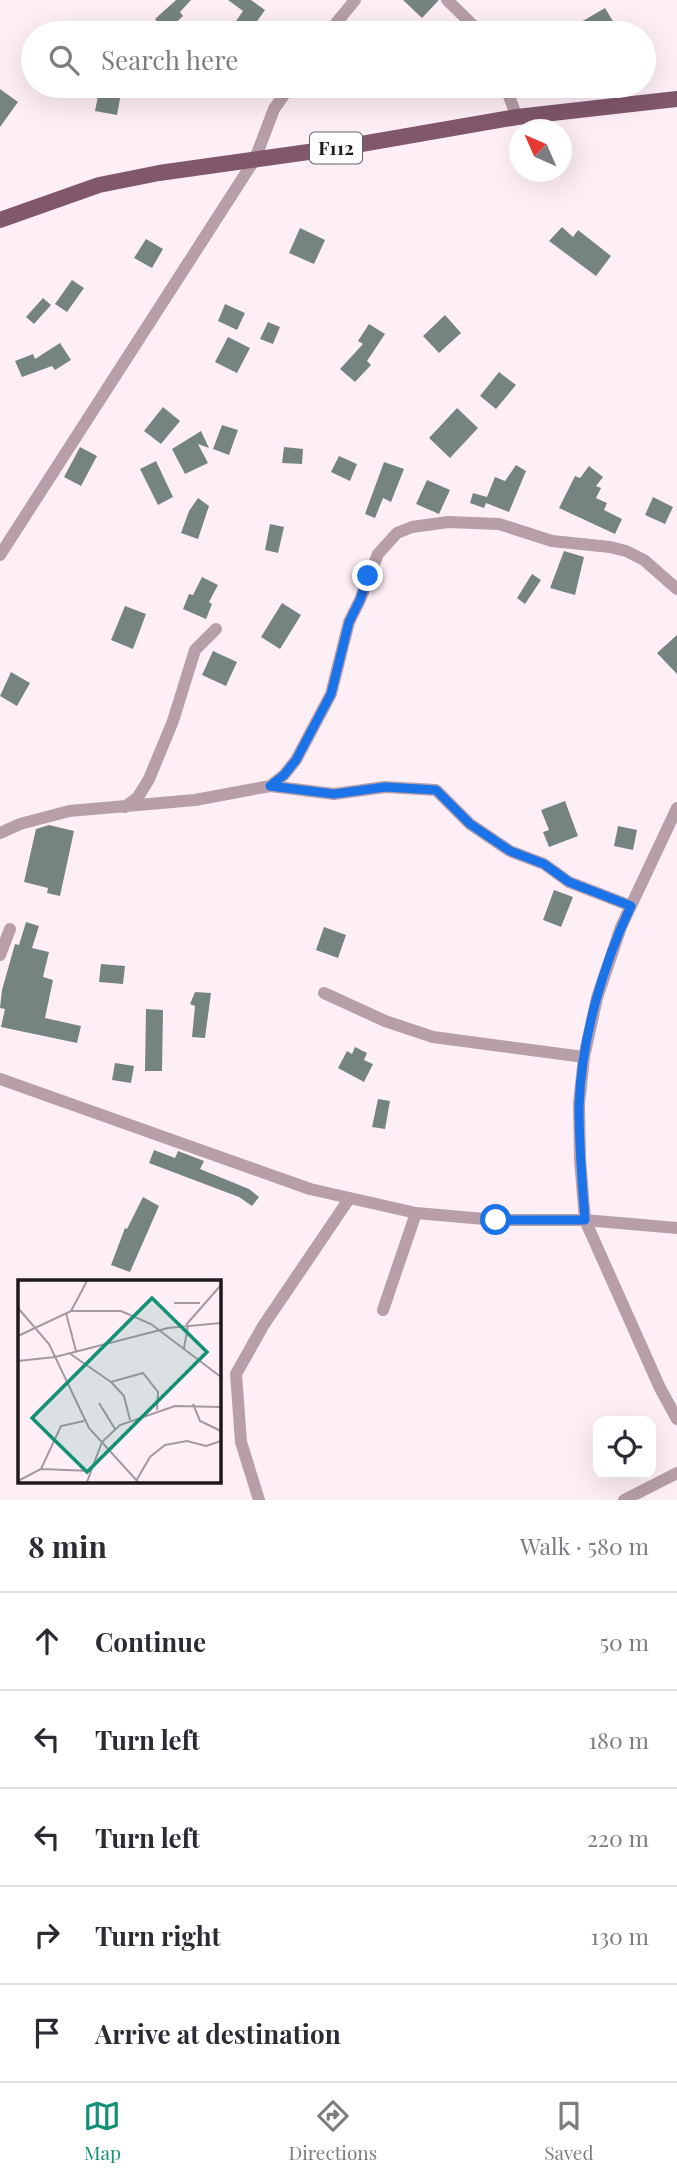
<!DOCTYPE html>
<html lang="en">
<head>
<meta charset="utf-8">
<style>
	:root { --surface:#fff; --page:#f2f2f3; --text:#2b2b33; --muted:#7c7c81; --line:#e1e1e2; --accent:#149075 }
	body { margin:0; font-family:"Playfair Display",serif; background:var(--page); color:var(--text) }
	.controls { position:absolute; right:21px; bottom:21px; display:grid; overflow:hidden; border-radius:14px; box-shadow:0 7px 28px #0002 }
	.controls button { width:63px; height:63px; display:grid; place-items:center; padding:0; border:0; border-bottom:2px solid var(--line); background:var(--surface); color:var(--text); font:35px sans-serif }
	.compass { position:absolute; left:509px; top:119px; width:63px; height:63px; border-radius:50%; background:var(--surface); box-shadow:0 7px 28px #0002; rotate:315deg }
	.stop { position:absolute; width:21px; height:21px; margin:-16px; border:5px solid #1a73e8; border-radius:50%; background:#fff }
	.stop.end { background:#1a73e8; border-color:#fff; box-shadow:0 2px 7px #0008 }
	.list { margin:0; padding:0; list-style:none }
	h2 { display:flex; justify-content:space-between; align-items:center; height:91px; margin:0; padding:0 28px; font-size:30px }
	h2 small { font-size:23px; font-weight:400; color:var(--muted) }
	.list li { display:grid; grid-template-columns:46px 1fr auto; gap:21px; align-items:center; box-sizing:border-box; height:98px; padding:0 28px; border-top:2px solid var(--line) }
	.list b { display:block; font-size:26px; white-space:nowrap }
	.list em { font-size:23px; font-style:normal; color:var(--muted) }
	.icon { flex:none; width:38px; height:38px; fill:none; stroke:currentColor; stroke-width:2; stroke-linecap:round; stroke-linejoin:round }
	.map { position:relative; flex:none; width:677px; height:1500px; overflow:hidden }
	.search { position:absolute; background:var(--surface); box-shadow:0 7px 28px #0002; left:21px; right:21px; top:21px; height:77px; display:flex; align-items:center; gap:18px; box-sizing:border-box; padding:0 24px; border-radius:38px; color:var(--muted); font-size:26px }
	.sheet { height:581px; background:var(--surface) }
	nav { display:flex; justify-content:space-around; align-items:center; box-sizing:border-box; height:98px; border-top:2px solid var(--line); background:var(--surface); font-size:19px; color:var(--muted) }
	nav a { display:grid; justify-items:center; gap:4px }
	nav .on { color:var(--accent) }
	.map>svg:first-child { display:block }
	.building { fill:#76847f }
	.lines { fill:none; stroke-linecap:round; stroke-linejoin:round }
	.minor { stroke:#b79ea9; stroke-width:12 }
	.major { stroke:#81576b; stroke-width:16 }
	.route { stroke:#1a73e8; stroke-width:9 }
	.labels { text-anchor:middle; stroke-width:5; stroke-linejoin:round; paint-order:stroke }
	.shield { fill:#fff; stroke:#625e5f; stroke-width:2 }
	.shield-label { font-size:19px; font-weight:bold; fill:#1e191b }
	.inset-road { fill:none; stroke:#a4999e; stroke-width:2 }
	.view { fill:#149075; fill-opacity:0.15; stroke:#149075; stroke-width:3.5 }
	.inset-edge { fill:none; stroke:#1e191b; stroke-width:3.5 }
</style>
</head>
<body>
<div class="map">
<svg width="677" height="1500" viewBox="0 0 677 1500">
	<rect width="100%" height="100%" fill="#feeff6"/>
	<!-- building -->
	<path class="building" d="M176 0H191L180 12 183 16 166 32 155 19Z
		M228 0H251L265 10 250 31 236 21 243 11Z
		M403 0H438V1L422 18Z
		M605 8 620 33H588L581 22Z
		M100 86 122 88 117 115 95 111Z
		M0 89 18 102 0 127Z
		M562 227 573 237 578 230 611 256 596 276 549 241Z
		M300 228 325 240 314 264 289 253Z
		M146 239 163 249 152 268 134 258Z
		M72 280 84 288 67 312 55 304Z
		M43 298 51 305 34 324 26 317Z
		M225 304 245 313 237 330 218 321Z
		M445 315 461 333 439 353 423 336Z
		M268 322 280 327 273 344 260 339Z
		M369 324 385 334 367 361 371 365 355 382 340 369 363 344 358 341Z
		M228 337 250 348 237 373 215 362Z
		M60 343 71 360 55 370 52 366 22 377 15 361 33 354 35 359Z
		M499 372 516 385 496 409 480 396Z
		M163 407 180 421 161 444 144 431Z
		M457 408 478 428 450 458 429 438Z
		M222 425 238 430 229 455 213 449Z
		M201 431 209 448 198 444 208 463 185 474 172 449Z
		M80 447 97 456 81 486 64 477Z
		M284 447 303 449 302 464 282 463Z
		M339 456 357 464 350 481 331 472Z
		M156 461 173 497 158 505 140 469Z
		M384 462 404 469 391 502 383 498 375 518 365 514Z
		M516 465 526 471 509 512 486 503 484 508 470 503 473 493 487 497 495 477 505 481Z
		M589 466 603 477 596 486 601 488 596 498 607 503 604 510 622 519 615 534 559 508 575 476 580 478Z
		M427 480 450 490 439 514 416 504Z
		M653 497 673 507 665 524 645 515Z
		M198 498 209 506 198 539 181 533 189 511Z
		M270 524 284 527 278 553 265 550Z
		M564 551 584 557 575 595 550 588Z
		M532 574 541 580 525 604 517 598Z
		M202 577 218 585 209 602 212 604 206 619 183 609 189 594 193 595Z
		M282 603 301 615 280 649 261 637Z
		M125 606 146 614 133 649 111 640Z
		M677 635V674L657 653Z
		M213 651 237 662 226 686 202 675Z
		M11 672 30 683 17 706 0 696Z
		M565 801 578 836 549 847 543 832 549 830 541 810Z
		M49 825 74 831 60 896 47 893 48 888 24 882 36 829Z
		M618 826 637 830 633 850 614 846Z
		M554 890 573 897 561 927 543 920Z
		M26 922 39 926 32 948 49 952 43 977 53 980 45 1018 81 1026 77 1043 1 1027 5 1009 0 1008 2 990 15 944 19 945Z
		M324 927 346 935 338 958 316 950Z
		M101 964 125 966 123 984 99 982Z
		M195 992 211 993 205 1038 192 1037 195 1006 190 1004Z
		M146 1009 163 1010 162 1071H145Z
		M355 1047 367 1053 364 1060 373 1064 364 1082 338 1068 347 1051 352 1054Z
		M115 1063 134 1066 131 1083 112 1080Z
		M378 1099 390 1101 385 1129 372 1127Z
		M154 1150 175 1158 178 1151 204 1161 200 1169 249 1189 259 1197 252 1206 239 1197 149 1163Z
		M143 1197 159 1206 130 1272 111 1265 125 1228 127 1229Z"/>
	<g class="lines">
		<!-- minor -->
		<path class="minor" d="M447 0 481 33
			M328 33 355 0
			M505 86 517 117
			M0 555 255 159 274 109 290 86
			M270 786 334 794 385 787 436 790 470 824 510 851 544 864 569 882 631 906
			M125 807 138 797 149 779 173 721 195 650 216 629
			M677 808 621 927 597 998 584 1057 579 1104 580 1159 585 1220 660 1388 677 1419
			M0 833 20 824 69 811 195 800 270 786 284 775 296 760 331 694 349 622 360 600 378 554 397 533 412 527 448 522 499 524 552 541 610 547 626 551 644 560 677 589
			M0 955 10 929
			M324 993 385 1021 433 1037 584 1057
			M0 1079 310 1189 416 1213 496 1220H585L677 1228
			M383 1310 416 1213
			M259 1500 241 1442 236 1374 263 1326 349 1199
			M624 1500 677 1473"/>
		<!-- major -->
		<path class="major" d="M0 220 99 185 159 173 344 147 517 117 677 99"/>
	</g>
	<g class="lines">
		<!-- route -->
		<path class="route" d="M368 576 360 600 349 622 331 694 296 760 284 775 270 786 334 794 385 787 436 790 470 824 510 851 544 864 569 882 631 906C602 967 581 1040 579 1107 579 1145 582 1182 585 1220H496"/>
	</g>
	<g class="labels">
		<!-- shield labels -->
		<rect class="shield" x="310" y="132.5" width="52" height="31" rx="5"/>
		<g class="shield-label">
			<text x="336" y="155">F112</text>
		</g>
	</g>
	<!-- overview -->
	<g transform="translate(18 1280)">
		<rect width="203" height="203" fill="#feeff6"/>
		<path class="inset-road" d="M156 23H182M0 28 31 64 71 148 120 202M53 31 69 1M48 33 58 71M168 45 203 5M0 56 53 31H103L133 44 203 97M166 68 170 46M51 73 93 102 125 93 140 112 139 130M0 81 37 77 150 48 203 43M93 102 106 116 112 140M81 123 97 149M175 124 182 141 203 151M23 189 74 191M0 201 23 189 43 146 66 141M118 201 132 177 147 165 169 161 188 166 203 161M69 202 84 162 102 145 157 126 203 127"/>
		<path class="view" d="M134 18 189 72 69 192 14 138Z"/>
		<rect width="203" height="203" class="inset-edge"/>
	</g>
</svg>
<div class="controls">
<button><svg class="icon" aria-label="locate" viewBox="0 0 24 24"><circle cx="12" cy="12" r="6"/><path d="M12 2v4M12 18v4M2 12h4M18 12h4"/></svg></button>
</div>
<svg class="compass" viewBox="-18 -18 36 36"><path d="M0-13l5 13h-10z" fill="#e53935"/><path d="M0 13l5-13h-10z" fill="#7c7c81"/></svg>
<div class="stop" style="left:496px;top:1220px"></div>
<div class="stop end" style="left:368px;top:576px"></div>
<div class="search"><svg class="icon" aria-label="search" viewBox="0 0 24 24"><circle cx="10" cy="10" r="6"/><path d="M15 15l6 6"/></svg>Search here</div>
</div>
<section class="sheet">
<h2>8 min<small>Walk · 580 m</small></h2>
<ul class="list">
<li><svg class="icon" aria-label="ahead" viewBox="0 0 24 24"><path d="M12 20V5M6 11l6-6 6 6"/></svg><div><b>Continue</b></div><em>50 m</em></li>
<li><svg class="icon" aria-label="left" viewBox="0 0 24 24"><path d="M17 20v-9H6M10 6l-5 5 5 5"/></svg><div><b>Turn left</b></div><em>180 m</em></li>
<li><svg class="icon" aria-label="left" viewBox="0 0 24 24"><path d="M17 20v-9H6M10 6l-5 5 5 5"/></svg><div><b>Turn left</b></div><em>220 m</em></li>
<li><svg class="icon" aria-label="right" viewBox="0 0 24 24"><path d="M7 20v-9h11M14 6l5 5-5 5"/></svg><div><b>Turn right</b></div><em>130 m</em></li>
<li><svg class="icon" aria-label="arrive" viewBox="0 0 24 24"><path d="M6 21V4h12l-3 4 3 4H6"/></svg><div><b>Arrive at destination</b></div></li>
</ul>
</section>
<nav>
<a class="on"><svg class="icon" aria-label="map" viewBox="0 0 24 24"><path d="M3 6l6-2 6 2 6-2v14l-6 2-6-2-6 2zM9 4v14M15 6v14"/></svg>Map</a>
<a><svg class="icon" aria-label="directions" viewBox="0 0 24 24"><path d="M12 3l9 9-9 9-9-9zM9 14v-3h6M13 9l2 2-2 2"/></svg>Directions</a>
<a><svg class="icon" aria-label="saved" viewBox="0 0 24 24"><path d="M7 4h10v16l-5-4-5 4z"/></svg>Saved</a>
</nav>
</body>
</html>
